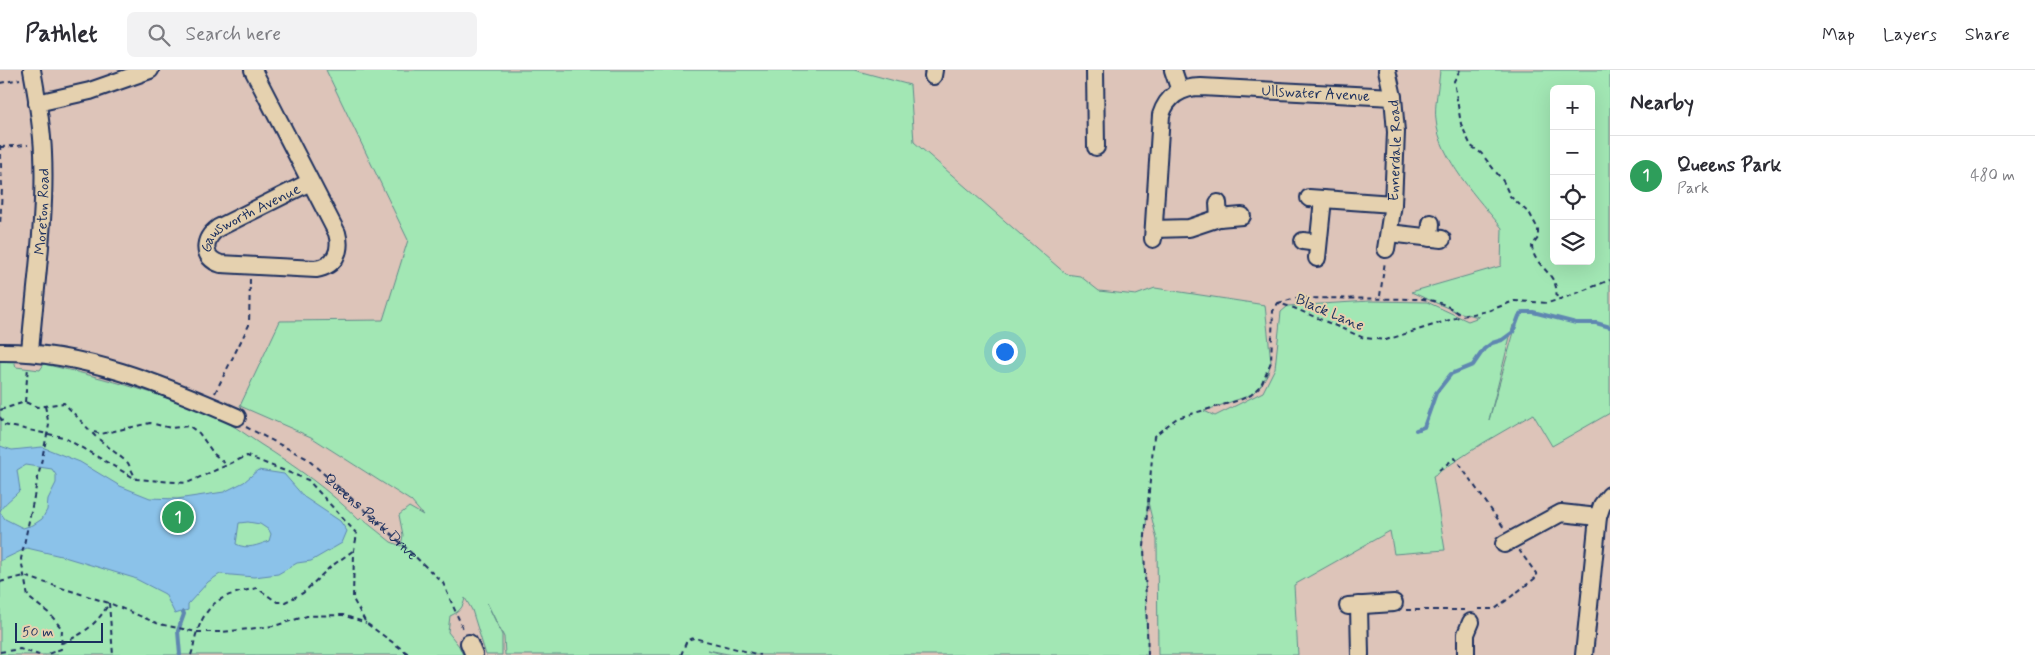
<!DOCTYPE html>
<html lang="en">
<head>
<meta charset="utf-8">
<style>
	:root { --surface:#fff; --page:#f2f2f3; --text:#2b2b33; --muted:#7c7c81; --line:#e1e1e2; --accent:#0b8043 }
	body { margin:0; font-family:Mynerve,sans-serif; background:var(--page); color:var(--text) }
	.controls { position:absolute; right:15px; top:15px; display:grid; overflow:hidden; border-radius:8px; box-shadow:0 5px 20px #0002 }
	.controls button { width:45px; height:45px; display:grid; place-items:center; padding:0; border:0; border-bottom:1px solid var(--line); background:var(--surface); color:var(--text); font:25px sans-serif }
	.scale { position:absolute; left:15px; bottom:12px; width:88px; box-sizing:border-box; padding-left:5px; border:2px solid #1b2f5e; border-top:0; font-size:14px; line-height:18px; white-space:nowrap; color:#1b2f5e; -webkit-text-stroke:4px #e5d1af; paint-order:stroke }
	.you { position:absolute; left:1004px; top:281px; width:18px; height:18px; margin:-12px; border:4px solid #fff; border-radius:50%; background:#1a73e8; box-shadow:0 0 0 8px #1a73e833 }
	.badge { display:grid; place-items:center; width:32px; height:32px; border-radius:50%; background:var(--accent); color:#fff; font-size:16px; font-weight:700 }
	.pin { position:absolute; translate:-50% -50%; border:2px solid #fff; box-shadow:0 1px 5px #0006 }
	.list { margin:0; padding:0; list-style:none }
	h2 { display:flex; justify-content:space-between; align-items:center; height:65px; margin:0; padding:0 20px; font-size:21px }
	h2 small { font-size:16px; font-weight:400; color:var(--muted) }
	.list li { display:grid; grid-template-columns:32px 1fr auto; gap:15px; align-items:center; box-sizing:border-box; height:80px; padding:0 20px; border-top:1px solid var(--line) }
	.list b { display:block; font-size:19px; white-space:nowrap }
	.list p { margin:0; font-size:16px; white-space:nowrap; color:var(--muted) }
	.list em { font-size:16px; font-style:normal; color:var(--muted) }
	.icon { flex:none; width:28px; height:28px; fill:none; stroke:currentColor; stroke-width:2; stroke-linecap:round; stroke-linejoin:round }
	.map { position:relative; flex:none; width:1610px; height:585px; overflow:hidden }
	header { display:flex; align-items:center; gap:30px; box-sizing:border-box; height:70px; padding:0 25px; background:var(--surface); border-bottom:1px solid var(--line) }
	header strong { font-size:24px }
	nav { display:flex; gap:28px; margin-inline-start:auto; font-size:18px }
	.search { width:350px; height:45px; background:var(--page); display:flex; align-items:center; gap:12px; box-sizing:border-box; padding:0 18px; border-radius:8px; color:var(--muted); font-size:19px }
	main { display:flex }
	aside { flex:1; background:var(--surface) }
	.map>svg:first-child { display:block }
	.green { fill:#a2e7b4; stroke:#5e8b89; fill-rule:evenodd }
	.water { fill:#8bc2e9; stroke:#5e87b1; fill-rule:evenodd }
	.lines { fill:none; stroke-linecap:round; stroke-linejoin:round }
	.stream { stroke:#5e87b1; stroke-width:4 }
	.minor-casing { stroke:#1b2f5e; stroke-width:20 }
	.path { stroke:#1b2f5e; stroke-width:2; stroke-dasharray:5 4; stroke-linecap:butt }
	.minor { stroke:#e5d1af; stroke-width:16 }
	.labels { text-anchor:middle; stroke-width:4; stroke-linejoin:round; paint-order:stroke }
	.street-label { font-size:15px; fill:#1b2f5e; stroke:#e5d1af }
</style>
</head>
<body>
<header>
<strong>Pathlet</strong>
<div class="search"><svg class="icon" aria-label="search" viewBox="0 0 24 24"><circle cx="10" cy="10" r="6"/><path d="M15 15l6 6"/></svg>Search here</div>
<nav><a>Map</a><a>Layers</a><a>Share</a></nav>
</header>
<main>
<div class="map">
<svg width="1610" height="585" viewBox="0 0 1610 585">
	<rect width="100%" height="100%" fill="#ddc4b9"/>
	<filter id="ink" filterUnits="userSpaceOnUse"><feTurbulence type="fractalNoise" baseFrequency=".02" numOctaves="2"/><feDisplacementMap in="SourceGraphic" scale="10" xChannelSelector="R" yChannelSelector="G"/><feConvolveMatrix kernelMatrix="1 2 1 2 8 2 1 2 1" color-interpolation-filters="sRGB"/></filter>
	<g filter="url(#ink)">
		<!-- green -->
		<path class="green" d="M326 0H854L910 15 914 72 1066 204 1080 206 1099 221 1136 225 1155 218 1265 235 1271 292 1268 303 1261 315 1251 325 1204 341 1215 346 1263 322 1275 298 1281 242 1288 236 1370 231 1427 232 1468 251 1479 247 1457 242 1411 222 1501 196 1502 158C1479 130 1439 88 1436 50 1434 35 1439 16 1440 0H1610V343L1552 376 1533 344 1483 373 1433 406 1445 480 1394 484 1390 461 1294 515 1298 585H1158L1157 470 1148 432 1144 477 1148 585H733L708 580 725 585H505L504 567 487 533 502 565V585H486L472 540 465 528C463 538 459 542 450 546L448 562 459 576 463 585H0V291L14 290 16 297 40 300 44 294C107 309 170 325 228 353 239 359 249 367 260 374 295 396 329 420 359 450L361 448 391 472 401 476 403 465 399 445 409 437 423 445 411 431 311 367 240 336 280 251 383 250 408 170ZM1554 19H1591V191H1554ZM1513 255H1516L1489 350Z"/>
		<!-- water -->
		<path class="water" d="M0 376 12 380 42 377 80 392 120 416 150 428 177 429 224 422 244 412 258 400 284 404 304 427 340 451 347 461 342 473 311 491 297 493 278 504 254 507 220 504 208 512 188 534V540L175 544 165 524 134 508 61 486 27 478 0 491V442L5 449 23 458 33 455 42 449 47 440 48 429 56 413V405L52 399 25 395 17 400 20 420C13 428 5 432 0 441ZM248 452 260 454 269 460 271 464 269 471C258 475 247 480 236 474L239 453Z"/>
		<g class="lines">
			<!-- stream -->
			<path class="stream" d="M1416 360 1424 357 1436 323 1451 304 1473 295 1484 279 1492 273 1502 270 1513 262 1519 246 1523 242H1533L1576 253H1596L1610 257
				M180 585 178 561 184 544 183 542"/>
			<!-- minor casing -->
			<g class="minor-casing">
				<g id="minor">
					<path id="s2" d="M253 0 337 163C342 181 335 196 316 199L221 194C201 188 203 169 218 158L310 112"/>
					<path d="M1095 0 1096 77"/>
					<path d="M1173 0 1180 21"/>
					<path d="M933 6 934 0"/>
					<path d="M37 33 90 21 150 0"/>
					<path d="M1309 128 1393 134"/>
					<path d="M1218 133 1219 148"/>
					<path d="M1154 159 1189 158 1219 148 1242 146"/>
					<path d="M1389 163 1442 169"/>
					<path d="M1430 168 1431 153"/>
					<path id="s3" d="M1153 169 1161 45C1167 26 1181 17 1201 17L1393 27"/>
					<path d="M1303 171 1318 173"/>
					<path id="s4" d="M1386 179 1393 134 1396 62 1393 27 1387 0"/>
					<path d="M1317 188 1323 129"/>
					<path d="M0 282C82 281 164 315 237 347"/>
					<path id="s5" d="M30 282C35 216 46 149 43 83 42 56 37 27 32 0"/>
					<path d="M1504 474 1561 443 1598 447"/>
					<path d="M1359 535 1360 585"/>
					<path d="M1348 536 1394 533"/>
					<path d="M469 573 474 585"/>
					<path d="M1466 585V564L1471 552"/>
					<path d="M1584 585 1598 447 1602 435 1610 425"/>
				</g>
			</g>
			<!-- path -->
			<g class="path">
				<path d="M1460 0 1454 11 1461 54 1471 76 1481 83 1503 111 1510 126 1530 144 1538 159V168L1532 176C1533 193 1549 199 1555 214 1557 219 1556 224 1557 230"/>
				<path d="M0 13 20 9"/>
				<path d="M0 75 2 118 0 156"/>
				<path d="M0 77 28 75"/>
				<path d="M1380 226 1385 191"/>
				<path d="M1278 233 1296 228 1423 229C1439 231 1449 236 1462 246"/>
				<path d="M215 323 249 255 250 208"/>
				<path d="M25 332 28 297"/>
				<path d="M45 336 49 355 21 489 28 527 50 544 62 559 61 579 45 585"/>
				<path d="M0 340 25 332 37 337 64 333 95 366 128 393 136 409 187 413 247 386 308 410 357 464 354 480 353 529 366 553 410 585"/>
				<path d="M0 347 4 355 63 367 136 409"/>
				<path id="s1" d="M246 357 306 388 387 460 443 513 464 561"/>
				<path d="M94 362 101 364 150 353 171 358 189 356 199 363 214 384 227 395"/>
				<path d="M1439 400 1455 388 1504 458"/>
				<path d="M0 512 24 506 109 533 159 554 197 562H222L274 556 307 546 343 545 366 553"/>
				<path d="M109 533 113 585"/>
				<path d="M1478 539H1495L1538 506 1519 480"/>
				<path d="M1406 540H1464"/>
				<path d="M62 573C83 565 98 553 109 533"/>
				<path d="M0 582 20 579 39 585"/>
				<path d="M191 585C194 578 194 569 197 562 209 528 225 525 257 518L277 532H285L303 523 329 498 354 480"/>
				<path d="M681 585 687 570 694 568 760 585"/>
				<path d="M1148 585 1144 477 1154 366 1177 348 1240 330 1251 325 1261 315 1271 292 1273 241 1278 233 1294 238 1364 268 1386 270 1462 246 1488 241 1514 231 1548 233 1572 225 1610 210"/>
			</g>
			<!-- minor -->
			<use href="#minor" class="minor"/>
		</g>
	</g>
	<g class="labels">
		<!-- street labels -->
		<g class="street-label">
			<text dy="5" stroke="none"><textPath href="#s3" startOffset="292">Ullswater Avenue</textPath></text>
			<text dy="5" stroke="none"><textPath href="#s4" startOffset="99">Ennerdale Road</textPath></text>
			<text dy="5" stroke="none"><textPath href="#s5" startOffset="141">Moreton Road</textPath></text>
			<text dy="5" stroke="none"><textPath href="#s2" startOffset="405">Gawsworth Avenue</textPath></text>
			<text transform="translate(1330 242) rotate(23)" y="5">Black Lane</text>
			<text dy="5" stroke="none"><textPath href="#s1" startOffset="155">Queens Park Drive</textPath></text>
		</g>
	</g>
</svg>
<div class="controls">
<button>+</button>
<button>−</button>
<button><svg class="icon" aria-label="locate" viewBox="0 0 24 24"><circle cx="12" cy="12" r="6"/><path d="M12 2v4M12 18v4M2 12h4M18 12h4"/></svg></button>
<button><svg class="icon" aria-label="layers" viewBox="0 0 24 24"><path d="M12 4l9 5-9 5-9-5zM3 14l9 5 9-5"/></svg></button>
</div>
<div class="scale">50 m</div>
<div class="you"></div>
<div class="pin badge" style="left:178px;top:447px;background:#2e9e5b">1</div>
</div>
<aside>
<h2>Nearby<small></small></h2>
<ul class="list">
<li><span class="badge" style="background:#2e9e5b">1</span><div><b>Queens Park</b><p>Park</p></div><em>480 m</em></li>
</ul>
</aside>
</main>
</body>
</html>
